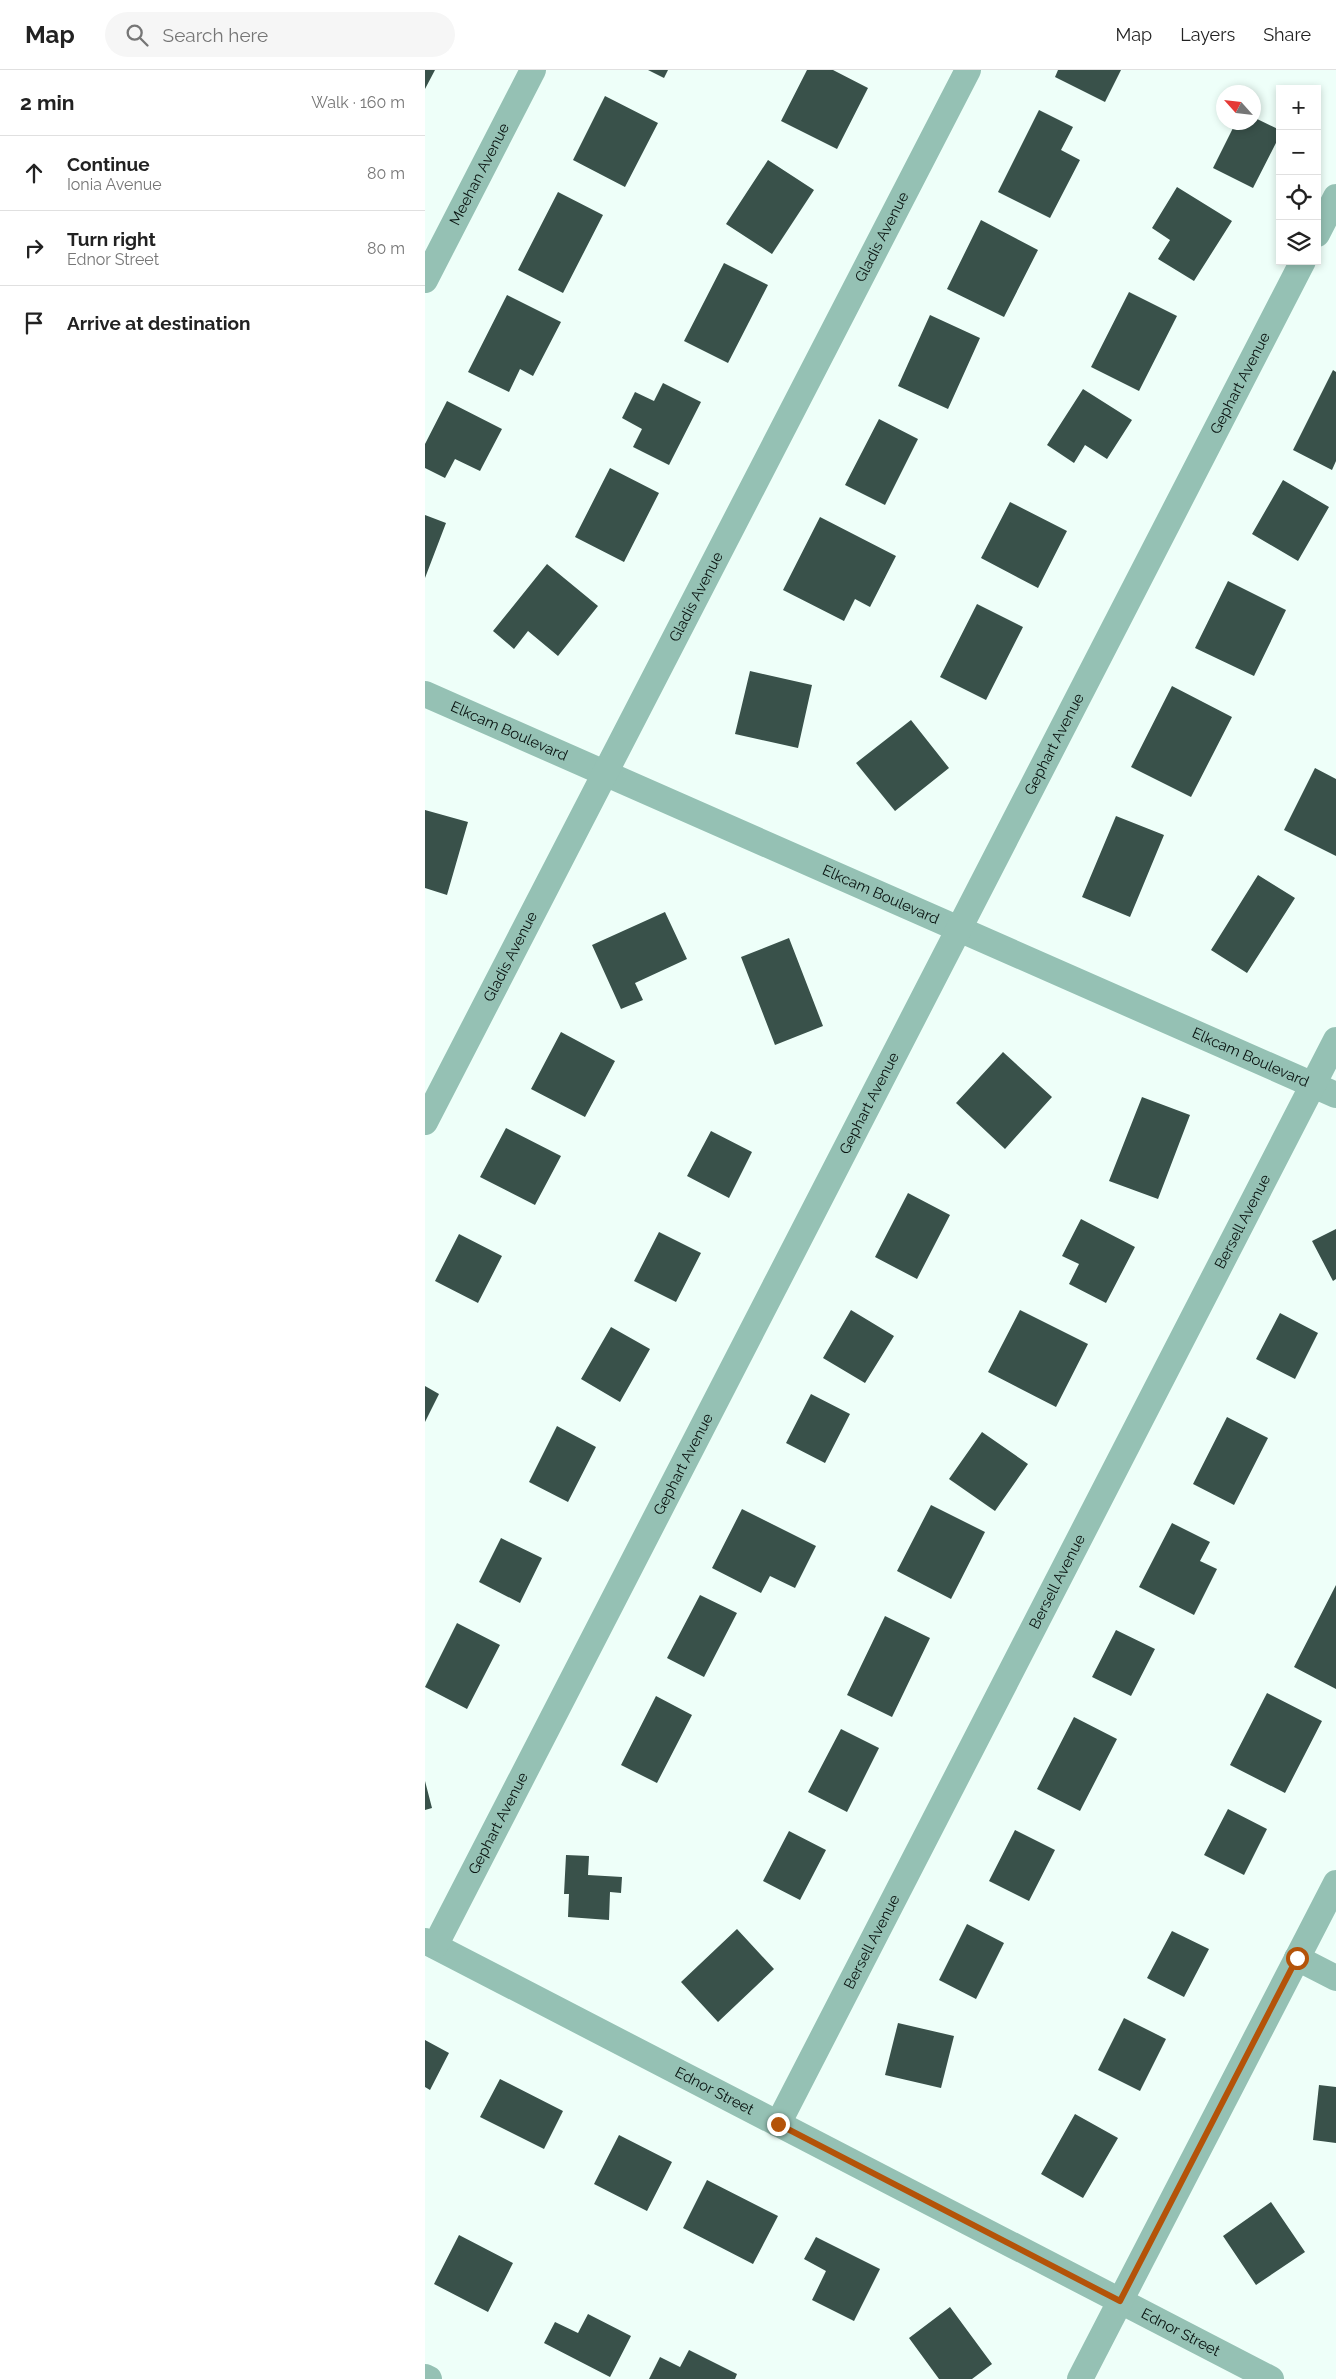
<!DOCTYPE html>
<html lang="en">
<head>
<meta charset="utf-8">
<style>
	:root { --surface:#fff; --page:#f6f6f6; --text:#222; --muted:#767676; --line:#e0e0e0 }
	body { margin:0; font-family:Raleway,sans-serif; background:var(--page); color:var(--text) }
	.controls { position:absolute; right:15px; top:15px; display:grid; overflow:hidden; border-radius:0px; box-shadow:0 2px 8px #0003 }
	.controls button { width:45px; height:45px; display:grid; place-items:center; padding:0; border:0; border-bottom:1px solid var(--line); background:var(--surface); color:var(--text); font:25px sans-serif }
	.compass { position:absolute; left:791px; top:15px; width:45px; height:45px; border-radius:50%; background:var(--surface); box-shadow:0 2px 8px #0003; rotate:297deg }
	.stop { position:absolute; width:15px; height:15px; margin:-11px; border:4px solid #b45309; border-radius:50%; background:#fff }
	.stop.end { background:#b45309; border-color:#fff; box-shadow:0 1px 5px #0008 }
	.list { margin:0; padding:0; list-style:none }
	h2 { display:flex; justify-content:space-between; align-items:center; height:65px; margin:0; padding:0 20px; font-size:21px }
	h2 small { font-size:16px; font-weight:400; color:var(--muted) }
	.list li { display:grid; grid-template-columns:32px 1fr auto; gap:15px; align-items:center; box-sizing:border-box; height:75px; padding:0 20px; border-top:1px solid var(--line) }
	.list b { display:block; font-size:19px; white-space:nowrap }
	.list p { margin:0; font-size:16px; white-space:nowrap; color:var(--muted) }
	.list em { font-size:16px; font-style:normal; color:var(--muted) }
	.icon { flex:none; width:28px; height:28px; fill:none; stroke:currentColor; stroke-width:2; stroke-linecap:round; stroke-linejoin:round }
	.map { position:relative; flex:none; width:911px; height:2309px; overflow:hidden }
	header { display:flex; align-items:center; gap:30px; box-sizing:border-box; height:70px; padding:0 25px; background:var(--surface); border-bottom:1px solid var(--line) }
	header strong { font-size:24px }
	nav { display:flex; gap:28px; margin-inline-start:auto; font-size:18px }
	.search { width:350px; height:45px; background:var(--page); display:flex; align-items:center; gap:12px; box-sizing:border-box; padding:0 18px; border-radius:28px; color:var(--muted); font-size:19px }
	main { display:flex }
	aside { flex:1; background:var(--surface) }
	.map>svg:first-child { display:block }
	.building { fill:#39514a }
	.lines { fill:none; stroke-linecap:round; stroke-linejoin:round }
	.street { stroke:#95c1b4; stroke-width:26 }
	.route { stroke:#b45309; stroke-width:6 }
	.labels { text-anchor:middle; stroke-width:5; stroke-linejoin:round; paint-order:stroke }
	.street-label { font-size:15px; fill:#091310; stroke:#eefff9 }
</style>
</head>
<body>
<header>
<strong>Map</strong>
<div class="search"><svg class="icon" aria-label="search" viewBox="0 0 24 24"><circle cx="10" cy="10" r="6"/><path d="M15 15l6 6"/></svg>Search here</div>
<nav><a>Map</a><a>Layers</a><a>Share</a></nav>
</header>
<main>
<aside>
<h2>2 min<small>Walk · 160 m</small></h2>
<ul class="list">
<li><svg class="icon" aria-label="ahead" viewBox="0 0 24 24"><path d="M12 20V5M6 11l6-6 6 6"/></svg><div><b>Continue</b><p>Ionia Avenue</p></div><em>80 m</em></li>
<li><svg class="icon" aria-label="right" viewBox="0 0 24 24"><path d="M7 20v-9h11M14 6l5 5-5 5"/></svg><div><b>Turn right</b><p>Ednor Street</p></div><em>80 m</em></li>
<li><svg class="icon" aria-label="arrive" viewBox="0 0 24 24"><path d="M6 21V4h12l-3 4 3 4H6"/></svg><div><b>Arrive at destination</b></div></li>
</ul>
</aside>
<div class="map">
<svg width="911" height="2309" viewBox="0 0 911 2309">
	<rect width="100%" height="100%" fill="#eefff9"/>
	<!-- building -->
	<path class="building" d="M0 0H10L0 19Z
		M223 0H243L239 8Z
		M382 0H408L443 18 412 79 356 51Z
		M633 0H696L680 32 630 7Z
		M180 26 233 53 200 117 148 90Z
		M614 40 648 57 636 80 655 90 625 148 573 122Z
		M828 47 855 60V65L828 118 788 98 811 52H828Z
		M343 90 389 120 347 184 301 154Z
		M752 117 807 151 769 211 733 189 745 170 727 158Z
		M133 122 178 145 138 223 93 200Z
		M556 150 613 180 579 247 522 219Z
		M299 193 343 215 303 293 259 271Z
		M704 222 752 246 714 321 666 297Z
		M82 225 136 252 108 306 95 299 84 322 43 302Z
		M505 245 555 268 523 339 473 316Z
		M908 300 911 302V391L907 400 868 380Z
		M238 313 276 332 244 395 208 377 217 359 197 348 210 322 229 331Z
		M658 319 707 350 682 389 660 375 649 393 622 375Z
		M22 331 77 359 55 401 30 389 20 408 0 398V374Z
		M454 349 493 369 460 435 420 415Z
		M185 398 234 423 199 492 150 467Z
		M858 410 904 437 873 491 827 464Z
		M585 432 642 461 613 518 556 488Z
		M0 445 21 453 0 508Z
		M395 447 471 486 445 537 430 529 419 551 358 520Z
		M122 494 173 536 133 586 103 561 89 579 68 561Z
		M803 511 861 540 829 606 770 578Z
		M552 534 598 557 561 630 515 607Z
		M325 601 387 615 373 678 310 664Z
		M747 616 807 647 766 727 706 697Z
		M486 650 524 698 470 741 431 693Z
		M890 698 911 709V786L859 760Z
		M0 740 43 752 22 825 0 818Z
		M691 746 739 765 705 847 657 827Z
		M833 805 870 828 822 903 786 880Z
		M240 842 262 889 210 913 218 930 196 939 167 875Z
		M364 868 398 956 350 975 316 887Z
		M136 962 190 991 160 1047 106 1019Z
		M578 982 627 1027 580 1079 531 1033Z
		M717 1027 765 1045 733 1129 684 1111Z
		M81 1058 136 1086 110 1135 55 1107Z
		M286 1061 327 1082 304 1128 262 1106Z
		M483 1123 525 1145 492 1209 450 1187Z
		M656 1149 710 1177 681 1233 644 1214 654 1194 637 1186Z
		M911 1159V1209L908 1211 887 1171Z
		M234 1162 276 1183 251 1232 209 1211Z
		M34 1164 77 1186 53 1233 10 1211Z
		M426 1240 469 1266 440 1313 398 1288Z
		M595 1240 663 1274 631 1337 563 1302Z
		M855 1243 893 1263 870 1309 831 1289Z
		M186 1257 225 1279 195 1332 156 1309Z
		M0 1316 14 1324 0 1352Z
		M386 1324 425 1344 400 1393 361 1373Z
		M802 1347 843 1368 809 1435 768 1414Z
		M132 1356 171 1377 143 1432 104 1412Z
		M557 1362 603 1394 570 1441 524 1409Z
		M506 1435 560 1462 526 1529 472 1501Z
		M317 1439 391 1476 370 1518 345 1506 336 1523 287 1498Z
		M747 1453 785 1472 775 1491 792 1499 769 1545 714 1517Z
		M76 1468 117 1488 95 1533 54 1512Z
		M911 1515V1619L869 1597Z
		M275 1525 312 1543 279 1607 242 1588Z
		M460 1546 505 1568 467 1647 422 1625Z
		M32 1553 75 1575 42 1639 0 1617Z
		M691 1560 730 1579 706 1626 667 1607Z
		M842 1623 897 1651 860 1723 805 1695Z
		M231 1626 267 1645 232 1713 196 1695Z
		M649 1647 692 1669 655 1741 612 1719Z
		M416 1659 454 1678 422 1742 383 1722Z
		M0 1711 7 1738 0 1740Z
		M803 1739 842 1759 819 1805 779 1785Z
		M590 1760 630 1780 604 1831 564 1811Z
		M364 1761 401 1780 375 1830 338 1811Z
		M141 1785 164 1786 163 1805 197 1807 196 1823 185 1822 184 1850 143 1847 144 1824H139Z
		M542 1854 579 1873 551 1929 514 1910Z
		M312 1859 349 1899 293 1952 256 1912Z
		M747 1861 784 1879 759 1927 722 1908Z
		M699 1948 741 1969 715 2021 673 2000Z
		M473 1953 529 1966 516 2018 460 2005Z
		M0 1970 24 1983 5 2020 0 2017Z
		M75 2009 138 2041 119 2079 55 2047Z
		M894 2015 911 2017V2073L888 2070Z
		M650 2044 693 2068 658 2128 616 2104Z
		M194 2065 247 2092 222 2141 169 2114Z
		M282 2110 353 2146 328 2194 258 2158Z
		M846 2132 880 2182 831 2215 798 2166Z
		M34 2165 88 2193 63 2242 9 2214Z
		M391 2167 455 2199 429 2251 387 2230 401 2201 379 2189Z
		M525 2237 567 2294 547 2309H514L484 2268Z
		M163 2244 206 2266 185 2307 119 2273 130 2252 153 2263Z
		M264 2280 312 2304 310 2309H224L235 2287 255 2297Z"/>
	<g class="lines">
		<!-- street -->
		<g class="street">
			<path d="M892 164 911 127"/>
			<path id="s1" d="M0 210 108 0"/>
			<path id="s2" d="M0 624 911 1025"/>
			<path id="s3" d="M0 1052 543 0"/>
			<path id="s4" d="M0 1871 846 2309"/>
			<path id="s5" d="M10 1876 878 191"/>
			<path d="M872 1888 911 1908"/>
			<path id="s6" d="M353 2054 911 970"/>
			<path d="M0 2307 4 2309"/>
			<path d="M655 2309 911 1813"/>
		</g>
	</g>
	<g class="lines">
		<!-- route -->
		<path class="route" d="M353 2054 695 2231 872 1888"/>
	</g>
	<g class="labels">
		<!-- street labels -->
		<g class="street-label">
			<text dy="5" stroke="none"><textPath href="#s1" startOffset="119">Meehan Avenue</textPath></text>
			<text dy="5" stroke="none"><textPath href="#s3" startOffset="996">Gladis Avenue</textPath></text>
			<text dy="5" stroke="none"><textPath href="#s5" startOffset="1758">Gephart Avenue</textPath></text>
			<text dy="5" stroke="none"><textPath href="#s3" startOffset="591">Gladis Avenue</textPath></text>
			<text dy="5" stroke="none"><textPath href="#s2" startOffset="92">Elkcam Boulevard</textPath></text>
			<text dy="5" stroke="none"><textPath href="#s5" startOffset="1352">Gephart Avenue</textPath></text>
			<text dy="5" stroke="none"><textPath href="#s2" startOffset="498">Elkcam Boulevard</textPath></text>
			<text dy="5" stroke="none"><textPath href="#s3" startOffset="186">Gladis Avenue</textPath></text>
			<text dy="5" stroke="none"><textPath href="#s2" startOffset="902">Elkcam Boulevard</textPath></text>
			<text dy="5" stroke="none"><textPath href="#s5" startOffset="948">Gephart Avenue</textPath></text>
			<text dy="5" stroke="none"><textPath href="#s6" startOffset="1015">Bersell Avenue</textPath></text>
			<text dy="5" stroke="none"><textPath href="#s5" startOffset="542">Gephart Avenue</textPath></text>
			<text dy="5" stroke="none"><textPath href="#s6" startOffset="610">Bersell Avenue</textPath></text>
			<text dy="5" stroke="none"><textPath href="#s5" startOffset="138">Gephart Avenue</textPath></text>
			<text dy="5" stroke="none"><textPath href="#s6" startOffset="205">Bersell Avenue</textPath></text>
			<text dy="5" stroke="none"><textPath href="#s4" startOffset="326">Ednor Street</textPath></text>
			<text dy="5" stroke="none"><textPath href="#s4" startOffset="851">Ednor Street</textPath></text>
		</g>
	</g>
</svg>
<div class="controls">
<button>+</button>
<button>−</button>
<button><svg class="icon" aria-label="locate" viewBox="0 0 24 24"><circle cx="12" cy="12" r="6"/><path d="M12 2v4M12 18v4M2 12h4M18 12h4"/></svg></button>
<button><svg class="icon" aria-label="layers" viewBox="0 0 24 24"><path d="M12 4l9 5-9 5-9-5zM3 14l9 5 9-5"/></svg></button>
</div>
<svg class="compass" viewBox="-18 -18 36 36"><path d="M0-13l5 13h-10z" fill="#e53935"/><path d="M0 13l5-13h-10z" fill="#767676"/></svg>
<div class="stop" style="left:872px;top:1888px"></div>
<div class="stop end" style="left:353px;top:2054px"></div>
</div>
</main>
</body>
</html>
